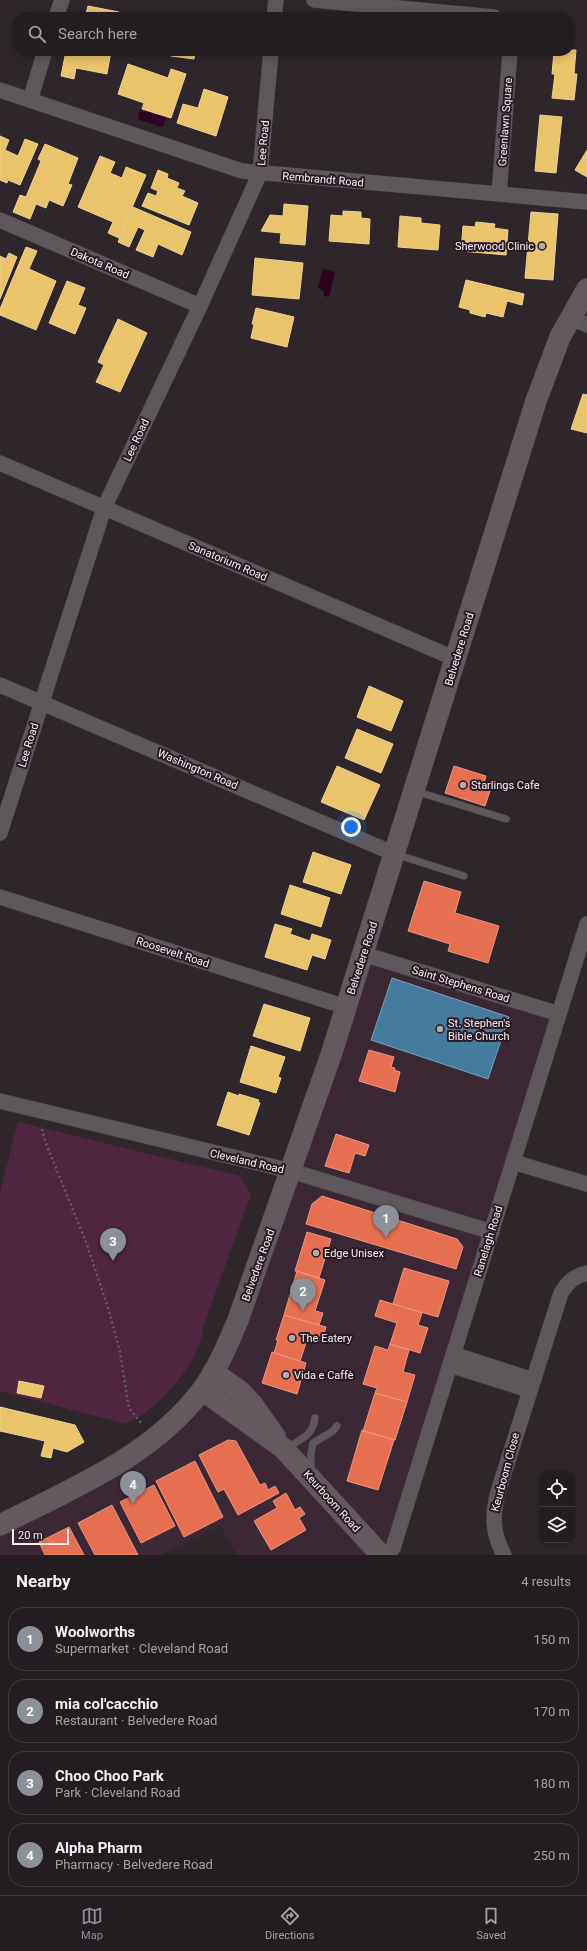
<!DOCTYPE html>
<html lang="en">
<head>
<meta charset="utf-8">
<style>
	:root { --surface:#231c20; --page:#2b2529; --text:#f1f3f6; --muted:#a3a1a5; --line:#403a3e; --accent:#8c9099 }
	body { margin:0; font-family:Roboto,sans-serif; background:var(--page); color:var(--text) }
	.controls { position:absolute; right:12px; bottom:12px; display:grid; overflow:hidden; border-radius:8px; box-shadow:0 2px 10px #0003 }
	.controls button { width:36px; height:36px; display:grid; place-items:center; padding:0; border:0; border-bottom:1px solid var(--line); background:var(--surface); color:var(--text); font:20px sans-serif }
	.scale { position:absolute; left:12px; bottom:10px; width:57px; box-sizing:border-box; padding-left:4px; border:2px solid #fcf0f6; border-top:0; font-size:11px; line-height:14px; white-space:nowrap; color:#fcf0f6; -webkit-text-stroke:3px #291922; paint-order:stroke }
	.you { position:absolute; left:351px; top:827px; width:14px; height:14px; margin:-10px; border:3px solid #fff; border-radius:50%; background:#1a73e8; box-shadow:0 0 0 6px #1a73e833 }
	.badge { display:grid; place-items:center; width:26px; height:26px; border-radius:50%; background:var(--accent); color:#fff; font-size:13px; font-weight:700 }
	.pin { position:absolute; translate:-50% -33px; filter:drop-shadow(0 1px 2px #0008) }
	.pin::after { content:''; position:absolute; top:21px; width:14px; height:12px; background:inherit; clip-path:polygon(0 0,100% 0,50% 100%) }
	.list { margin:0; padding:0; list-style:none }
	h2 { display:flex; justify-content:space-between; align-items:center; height:52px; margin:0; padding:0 16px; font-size:17px }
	h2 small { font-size:13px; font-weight:400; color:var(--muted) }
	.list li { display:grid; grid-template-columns:26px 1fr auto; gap:12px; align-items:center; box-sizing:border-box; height:64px; margin:0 8px 8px; padding:0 8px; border:1px solid var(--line); border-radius:16px }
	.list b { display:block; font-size:15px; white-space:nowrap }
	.list p { margin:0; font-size:13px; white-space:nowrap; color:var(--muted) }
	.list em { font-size:13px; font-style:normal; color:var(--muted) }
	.icon { flex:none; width:22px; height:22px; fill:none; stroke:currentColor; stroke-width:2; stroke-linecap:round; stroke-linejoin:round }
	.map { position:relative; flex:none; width:587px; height:1555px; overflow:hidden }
	.search { position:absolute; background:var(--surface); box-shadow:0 2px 10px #0003; left:12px; right:12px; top:12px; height:44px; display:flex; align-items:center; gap:10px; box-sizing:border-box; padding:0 14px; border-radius:16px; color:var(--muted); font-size:15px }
	.sheet { height:340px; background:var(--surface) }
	nav { display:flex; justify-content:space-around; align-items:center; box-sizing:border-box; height:56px; border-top:1px solid var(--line); background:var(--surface); font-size:11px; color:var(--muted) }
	nav a { display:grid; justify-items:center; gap:2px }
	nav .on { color:var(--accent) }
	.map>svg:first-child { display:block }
	.built { fill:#3c2834 }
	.green { fill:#4f253f }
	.water { fill:#2d0320 }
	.homes { fill:#e9c46a; stroke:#efd194 }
	.shops { fill:#e76f51; stroke:#ed9682 }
	.public { fill:#457b9d; stroke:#7c9eb8 }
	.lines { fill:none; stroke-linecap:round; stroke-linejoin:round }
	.lane-casing { stroke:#484145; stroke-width:8 }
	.street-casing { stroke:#484145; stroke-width:16 }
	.secondary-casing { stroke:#484145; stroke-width:22 }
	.path { stroke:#656063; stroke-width:2.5; stroke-dasharray:2 3; stroke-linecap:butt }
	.lane { stroke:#5e575b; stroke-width:7 }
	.street { stroke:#5e575b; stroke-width:15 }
	.secondary { stroke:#63595e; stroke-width:21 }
	.poi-dot { fill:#b4a9af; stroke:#291922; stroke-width:1.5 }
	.labels { text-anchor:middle; stroke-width:4; stroke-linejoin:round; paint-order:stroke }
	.street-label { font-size:11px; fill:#fcf0f6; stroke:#291922 }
	.poi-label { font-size:11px; fill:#fcf0f6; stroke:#291922; text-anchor:start }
</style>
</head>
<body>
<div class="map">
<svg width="587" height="1555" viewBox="0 0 587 1555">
	<rect width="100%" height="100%" fill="#2f262b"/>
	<!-- built -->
	<path class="built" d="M363 954 559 1014 385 1555H237L220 1525 161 1555H0V1525L110 1469 202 1390Z"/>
	<!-- green -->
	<path class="green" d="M18 1122 240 1176 251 1194 203 1327C203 1356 171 1391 150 1409 143 1415 134 1419 126 1424L0 1391V1193Z"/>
	<!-- water -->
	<path class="water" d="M142 109 166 117 163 127 139 120 138 113Z
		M323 269 335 272 329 297 324 296V292L318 287Z"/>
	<!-- homes -->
	<path class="homes" d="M88 6 119 12 118 17H85Z
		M570 50H576L574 74H577L574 100 552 98 555 74H552L554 51Z
		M66 51H111L107 74 76 68 74 79 61 76Z
		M171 51H195L194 59 171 56Z
		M201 51H240V55Z
		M128 64 168 78 171 69 186 74 171 118 142 109 144 103 118 94Z
		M204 89 228 97 216 136 177 123 183 104 198 108Z
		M540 115 562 117 556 173 535 171Z
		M0 136 9 140 5 150 18 156 25 139 38 144 20 185 8 180 7 183 0 180Z
		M45 144 78 158 68 184 72 185 63 206 49 200 46 208 36 204 30 219 13 212 20 195 26 197 41 161 38 159Z
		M587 150V177L575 170Z
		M100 156 115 162 110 173 122 178 126 167 146 175 119 238 108 233 113 222 78 207Z
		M158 170 168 174 167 178 179 183 177 188 185 191 182 196 198 203 189 225 142 206 148 193 156 196 158 191 151 188Z
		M284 204 308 206 305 245 280 243 281 233 261 231 270 215 283 216Z
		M133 207 191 232 182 255 158 244 153 257 136 250 145 230 138 227 129 247 118 242Z
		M343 211 361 212V218L370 219 369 244 329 241 331 215 343 216Z
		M531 212 558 214 553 280 525 278Z
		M400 216 421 218V223L440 225 438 250 398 247Z
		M476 222 495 224 494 228 508 230 506 255 461 251 463 226 475 227Z
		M26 247 37 251 29 269 56 281 36 330 0 315V309Z
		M9 253 17 257 0 299V256L6 259Z
		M255 258 303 263 299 299 252 295Z
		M466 280 524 294 522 305 507 301 503 317 486 313 485 317 470 313V310L459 307Z
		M67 281 85 288 78 305 86 308 75 334 49 323Z
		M256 308 294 317 287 347 251 338 254 324H252Z
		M118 319 147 333 120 392 96 382 104 365 98 362Z
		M583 394 587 395V433L571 429Z
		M369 686 403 701 391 731 357 717Z
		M357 729 393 744 381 773 345 758Z
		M337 766 380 785 364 820 321 802Z
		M313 852 351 865 341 894 303 882Z
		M290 885 330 898 321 927 281 914Z
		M275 924 292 929 290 934 310 941 312 934 331 940 325 959 312 955 307 970 265 957Z
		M264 1004 310 1018 300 1051 253 1036Z
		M251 1046 285 1057 278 1077 281 1078 276 1093 240 1082Z
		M228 1092 239 1096V1094L259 1100 258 1102 260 1103 249 1135 217 1125Z
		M19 1381 44 1386 41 1398 17 1393Z
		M0 1407 75 1425 84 1442 67 1452 53 1448 51 1458 41 1456 45 1441 0 1431Z"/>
	<!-- shops -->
	<path class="shops" d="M454 766 486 776 484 783 492 785 485 806 445 793Z
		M424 881 461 892 455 913 499 926 488 963 448 951 450 944 408 931Z
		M369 1050 394 1057 391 1067 395 1068 394 1070 400 1072 395 1092 359 1081Z
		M336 1134 369 1145 365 1156 355 1153 349 1173 325 1166Z
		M322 1196 457 1239 463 1247 456 1269 306 1224 312 1204Z
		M307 1232 331 1239 319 1278 295 1271Z
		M404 1268 449 1281 438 1317 393 1304Z
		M297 1271 325 1280 315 1311 323 1313 319 1325 284 1315Z
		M380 1300 422 1313 418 1325 428 1328 420 1353 390 1344 397 1323 375 1316Z
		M284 1315 326 1327 322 1341 308 1337 300 1361 274 1353 278 1340H276Z
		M390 1344 409 1350 403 1372 415 1375 407 1402 375 1393 377 1388 363 1384 375 1346 388 1350Z
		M272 1352 306 1363 297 1394 262 1383Z
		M375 1393 407 1402 395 1440 363 1431Z
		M362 1430 394 1440 378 1490 347 1481Z
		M228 1440 236 1441 260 1485 265 1483 268 1490 275 1486 279 1493 238 1515 224 1489 218 1492 199 1455Z
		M195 1461 223 1517 184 1537 156 1481Z
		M154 1485 175 1526 141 1543 120 1502Z
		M286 1493 295 1510 300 1507 305 1514 299 1518 306 1530 271 1550 254 1521 277 1508 273 1501Z
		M112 1505 138 1555H95L78 1523Z
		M69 1527 84 1555H45L39 1542Z"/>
	<!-- public -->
	<path class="public" d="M392 978 509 1017 488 1079 371 1040Z"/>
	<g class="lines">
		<!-- lane casing -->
		<g class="lane-casing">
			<path id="lane" d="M415 791 506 819
				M395 854 464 876
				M287 1449C301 1437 312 1438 315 1418
				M311 1470V1454L313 1443 333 1431 337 1426"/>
		</g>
		<!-- street casing -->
		<g class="street-casing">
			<path id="street" d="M314 0 494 17
				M56 17 62 0
				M274 17 276 0
				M0 90 242 171 587 202
				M30 100 45 51
				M499 194 510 51
				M0 220 200 306
				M570 317 587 325
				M0 463 456 659
				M0 685 395 854
				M0 833 104 508 200 306 260 173 271 51
				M0 897 346 1007
				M363 954 559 1014
				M0 1101 291 1171 492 1232
				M513 1162 587 1184
				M453 1354 533 1380
				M450 1365 529 1390
				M385 1555 393 1548 587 924
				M504 1555C492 1532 492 1516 498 1492L561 1293C568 1282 574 1276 587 1273"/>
		</g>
		<!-- secondary casing -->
		<g class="secondary-casing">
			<path id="secondary" d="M213 1372 240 1391 253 1405 275 1436
				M202 1390 283 1448 381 1555
				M0 1525C71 1489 153 1456 202 1390 218 1368 228 1344 238 1320L332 1052 536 401 560 337 587 289"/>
		</g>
		<!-- path -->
		<path class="path" d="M42 1129 45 1141 86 1242 109 1311 120 1352 129 1408 141 1423"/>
		<!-- lane -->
		<use href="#lane" class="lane"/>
		<!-- street -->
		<use href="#street" class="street"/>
		<!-- secondary -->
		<use href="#secondary" class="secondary"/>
	</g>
	<!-- markers -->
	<g class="poi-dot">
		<circle cx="542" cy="246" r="4"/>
		<circle cx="463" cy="785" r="4"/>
		<circle cx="440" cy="1029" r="4"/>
		<circle cx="316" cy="1253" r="4"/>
		<circle cx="292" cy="1338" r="4"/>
		<circle cx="286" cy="1375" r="4"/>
	</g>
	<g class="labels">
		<!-- street labels -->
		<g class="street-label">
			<text transform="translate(505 122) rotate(-86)" y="4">Greenlawn Square</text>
			<text transform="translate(263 143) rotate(-85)" y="4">Lee Road</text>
			<text transform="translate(323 179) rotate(5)" y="4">Rembrandt Road</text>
			<text transform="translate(100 263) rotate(23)" y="4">Dakota Road</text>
			<text transform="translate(136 440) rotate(-65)" y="4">Lee Road</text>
			<text transform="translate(228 561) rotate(23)" y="4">Sanatorium Road</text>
			<text transform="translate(459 649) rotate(-73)" y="4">Belvedere Road</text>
			<text transform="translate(28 745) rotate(-73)" y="4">Lee Road</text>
			<text transform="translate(198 769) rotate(23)" y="4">Washington Road</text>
			<text transform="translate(173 952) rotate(18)" y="4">Roosevelt Road</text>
			<text transform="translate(362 958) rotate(-72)" y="4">Belvedere Road</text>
			<text transform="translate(461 984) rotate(17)" y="4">Saint Stephens Road</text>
			<text transform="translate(247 1161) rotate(13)" y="4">Cleveland Road</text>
			<text transform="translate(488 1241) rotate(-73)" y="4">Ranelagh Road</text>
			<text transform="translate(258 1265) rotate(-70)" y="4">Belvedere Road</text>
			<text transform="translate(505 1472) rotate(-75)" y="4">Keurboom Close</text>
			<text transform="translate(332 1501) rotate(48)" y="4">Keurboom Road</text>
		</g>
		<!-- poi labels -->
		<g class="poi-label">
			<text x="534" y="250" text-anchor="end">Sherwood Clinic</text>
			<text x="471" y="789">Starlings Cafe</text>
			<text x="448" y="1027">St. Stephen's<tspan x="448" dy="13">Bible Church</tspan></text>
			<text x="324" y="1257">Edge Unisex</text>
			<text x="300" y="1342">The Eatery</text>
			<text x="294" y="1379">Vida e Caffè</text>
		</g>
	</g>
</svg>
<div class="controls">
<button><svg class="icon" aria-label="locate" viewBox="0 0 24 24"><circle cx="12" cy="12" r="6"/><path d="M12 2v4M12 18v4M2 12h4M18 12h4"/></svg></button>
<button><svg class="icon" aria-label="layers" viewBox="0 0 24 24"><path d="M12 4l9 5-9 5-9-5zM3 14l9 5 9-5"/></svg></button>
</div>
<div class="scale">20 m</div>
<div class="you"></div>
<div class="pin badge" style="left:386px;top:1238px">1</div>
<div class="pin badge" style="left:303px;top:1311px">2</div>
<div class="pin badge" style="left:113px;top:1261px">3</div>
<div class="pin badge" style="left:133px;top:1504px">4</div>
<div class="search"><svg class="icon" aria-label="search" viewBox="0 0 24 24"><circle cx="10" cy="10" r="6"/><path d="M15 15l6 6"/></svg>Search here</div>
</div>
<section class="sheet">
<h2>Nearby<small>4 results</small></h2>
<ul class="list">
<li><span class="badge">1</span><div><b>Woolworths</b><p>Supermarket · Cleveland Road</p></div><em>150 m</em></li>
<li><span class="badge">2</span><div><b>mia col'cacchio</b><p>Restaurant · Belvedere Road</p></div><em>170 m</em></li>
<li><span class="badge">3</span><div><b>Choo Choo Park</b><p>Park · Cleveland Road</p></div><em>180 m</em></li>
<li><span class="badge">4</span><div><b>Alpha Pharm</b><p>Pharmacy · Belvedere Road</p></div><em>250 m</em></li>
</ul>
</section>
<nav>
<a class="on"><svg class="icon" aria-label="map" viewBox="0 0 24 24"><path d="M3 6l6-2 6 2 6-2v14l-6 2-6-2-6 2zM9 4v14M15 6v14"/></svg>Map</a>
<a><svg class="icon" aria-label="directions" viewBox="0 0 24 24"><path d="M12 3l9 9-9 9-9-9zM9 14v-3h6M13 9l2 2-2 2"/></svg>Directions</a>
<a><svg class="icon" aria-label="saved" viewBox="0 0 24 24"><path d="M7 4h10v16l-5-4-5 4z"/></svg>Saved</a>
</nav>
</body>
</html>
